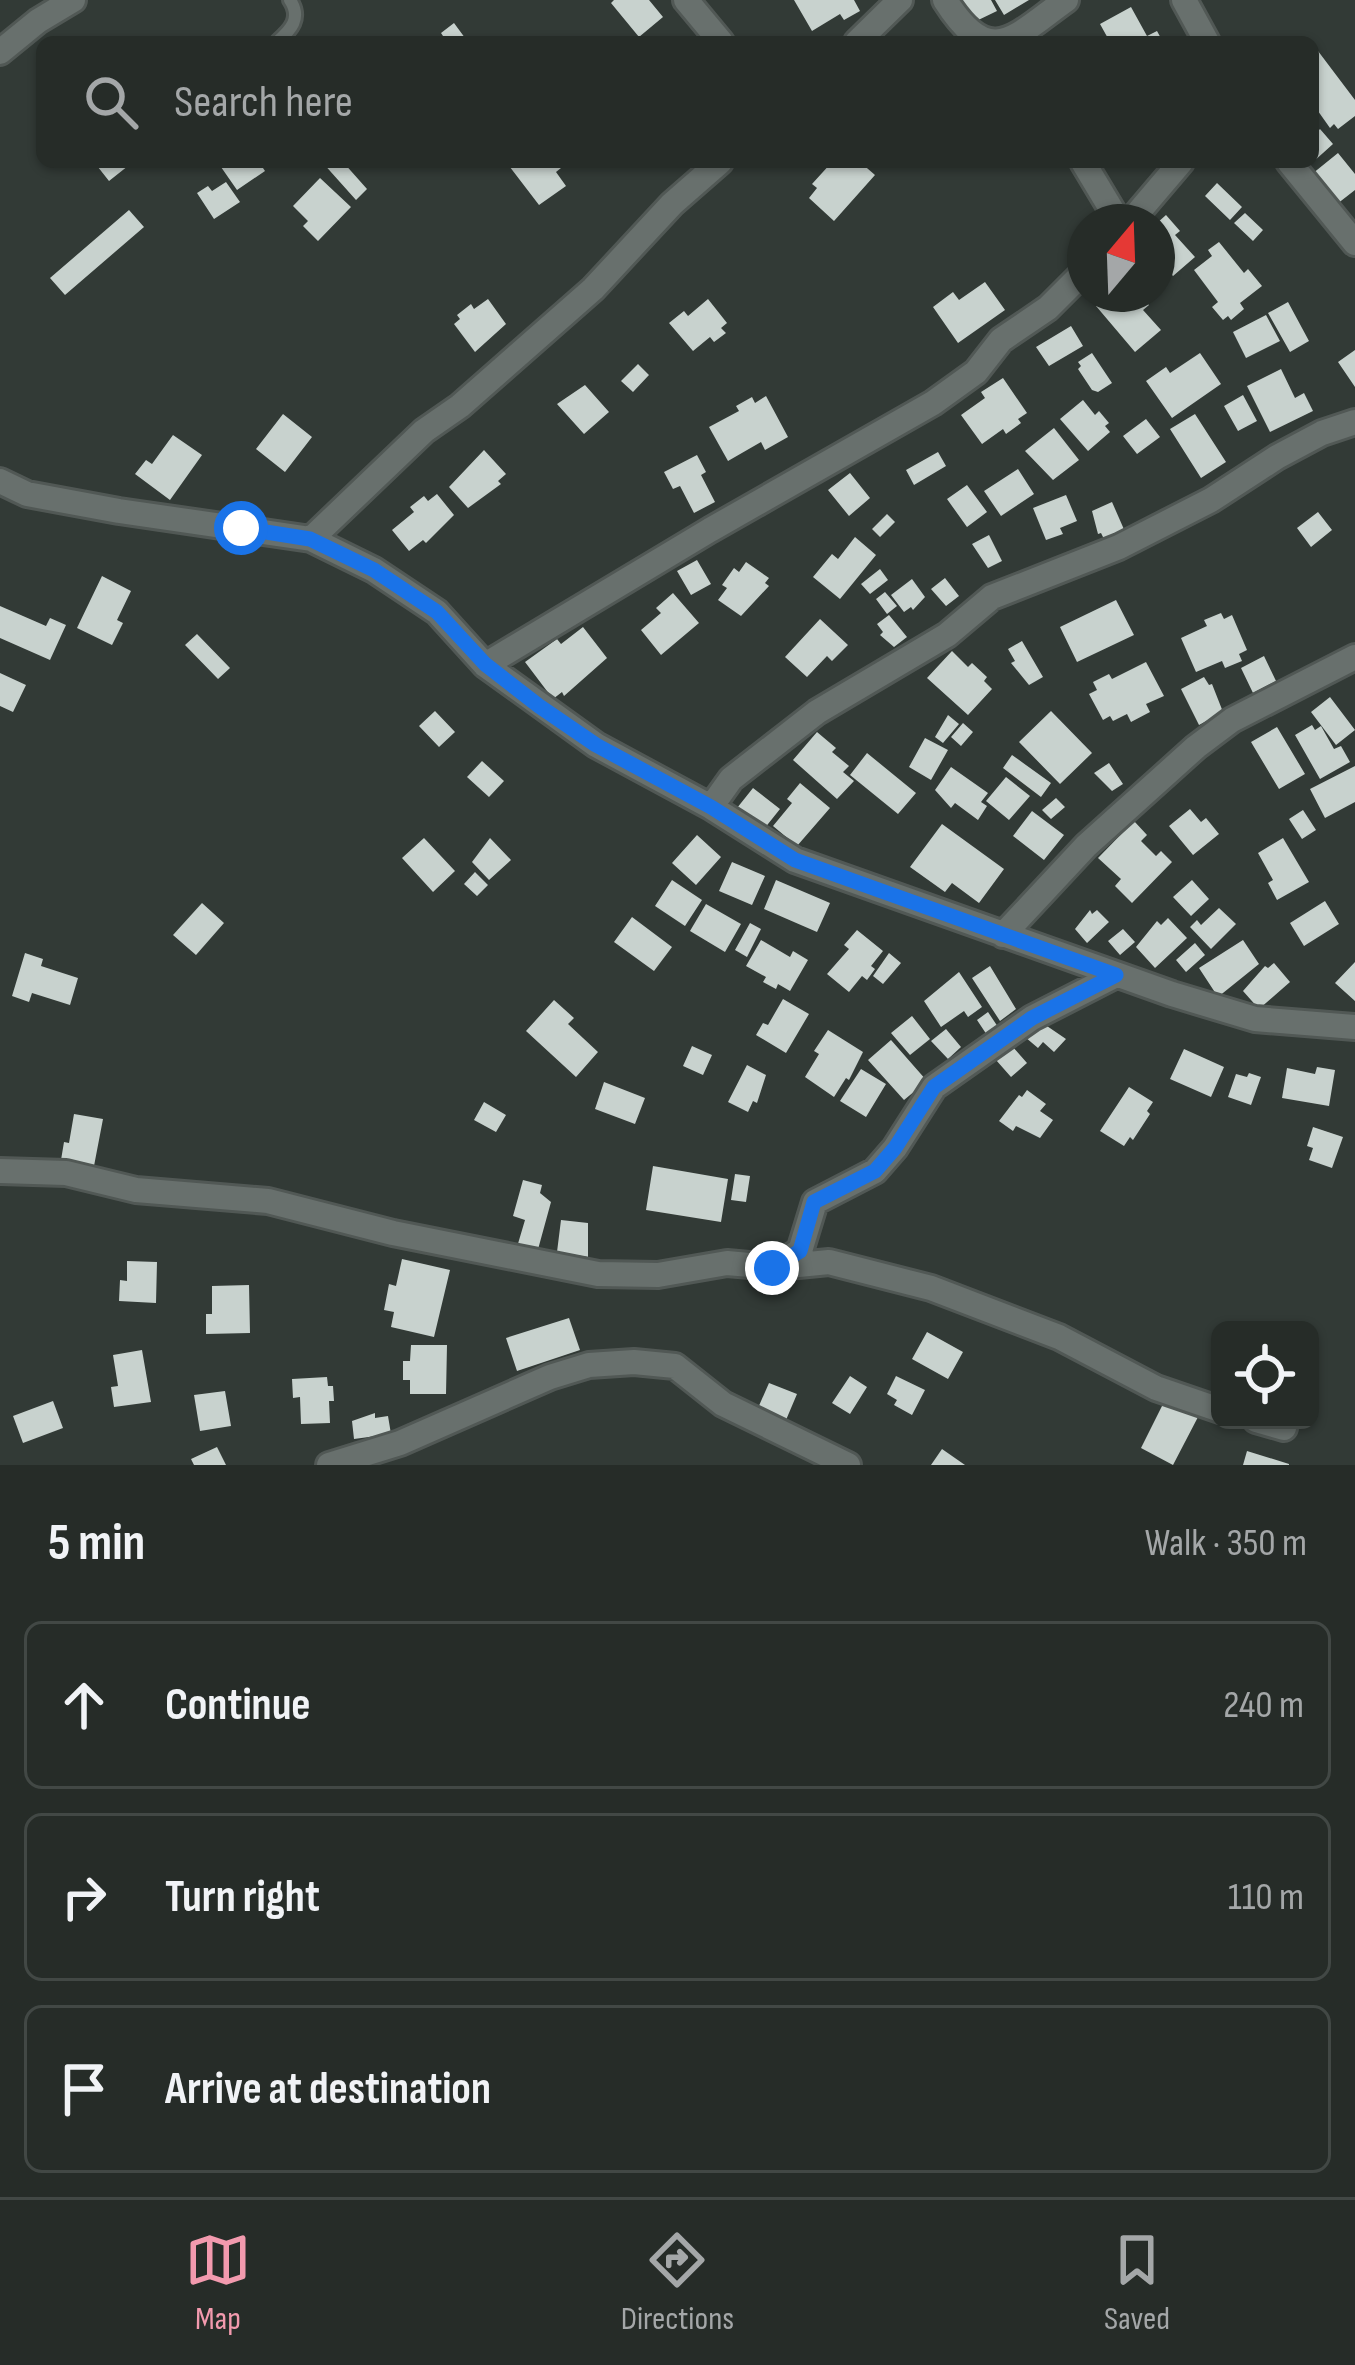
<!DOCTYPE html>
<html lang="en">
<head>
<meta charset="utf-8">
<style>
	:root { --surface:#262c28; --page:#323834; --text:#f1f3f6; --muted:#a4a7a8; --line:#424845; --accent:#f29aae }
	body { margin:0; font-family:"Sofia Sans Condensed",sans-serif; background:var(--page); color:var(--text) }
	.controls { position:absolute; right:36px; bottom:36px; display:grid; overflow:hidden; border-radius:18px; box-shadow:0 3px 9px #0004 }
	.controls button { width:108px; height:108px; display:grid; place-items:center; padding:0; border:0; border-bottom:3px solid var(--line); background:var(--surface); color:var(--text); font:60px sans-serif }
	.compass { position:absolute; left:1067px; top:204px; width:108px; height:108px; border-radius:50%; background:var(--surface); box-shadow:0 3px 9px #0004; rotate:19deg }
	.stop { position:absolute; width:36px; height:36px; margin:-27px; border:9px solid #1a73e8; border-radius:50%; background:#fff }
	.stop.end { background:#1a73e8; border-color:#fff; box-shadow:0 3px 12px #0008 }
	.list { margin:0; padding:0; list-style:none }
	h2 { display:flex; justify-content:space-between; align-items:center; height:156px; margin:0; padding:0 48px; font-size:51px }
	h2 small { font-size:39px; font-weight:400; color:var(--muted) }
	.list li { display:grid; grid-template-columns:78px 1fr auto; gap:36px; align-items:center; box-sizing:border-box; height:168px; margin:0 24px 24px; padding:0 24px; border:3px solid var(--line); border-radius:18px }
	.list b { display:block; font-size:45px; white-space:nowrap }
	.list em { font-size:39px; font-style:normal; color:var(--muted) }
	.icon { flex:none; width:66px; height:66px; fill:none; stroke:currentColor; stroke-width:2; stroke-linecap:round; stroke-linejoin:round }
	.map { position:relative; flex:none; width:1355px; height:1465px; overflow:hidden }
	.search { position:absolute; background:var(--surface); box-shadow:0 3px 9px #0004; left:36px; right:36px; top:36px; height:132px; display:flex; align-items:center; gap:30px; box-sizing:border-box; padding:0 42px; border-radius:18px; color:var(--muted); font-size:45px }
	.sheet { height:732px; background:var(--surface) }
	nav { display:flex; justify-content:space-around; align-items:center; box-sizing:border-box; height:168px; border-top:3px solid var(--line); background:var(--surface); font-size:33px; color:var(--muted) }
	nav a { display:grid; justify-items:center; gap:6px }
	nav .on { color:var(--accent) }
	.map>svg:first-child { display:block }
	.building { fill:#c8d2ce }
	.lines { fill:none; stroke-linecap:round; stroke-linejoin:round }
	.service-casing { stroke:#515855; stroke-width:18 }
	.minor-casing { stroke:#515855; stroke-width:30 }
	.service { stroke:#68706d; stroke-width:12 }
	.minor { stroke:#68706d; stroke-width:24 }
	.route { stroke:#1a73e8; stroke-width:15 }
</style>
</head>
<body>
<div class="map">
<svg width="1355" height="1465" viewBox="0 0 1355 1465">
	<rect width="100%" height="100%" fill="#323a36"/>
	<!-- building -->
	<path class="building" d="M614 0H649L663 17 639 37 611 3Z
		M794 0H854L860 11 844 20 840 14 812 31Z
		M958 0H991L997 11 970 24Z
		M995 0H1029L1004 15Z
		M1131 7 1147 36 1157 31 1163 42H1110L1100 24Z
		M454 23 468 42H441L445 39 441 33Z
		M1318 51 1355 100V116L1338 129 1334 124 1330 128 1313 104V55Z
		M1313 127 1317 132 1320 129 1333 144 1313 162Z
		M1338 153 1355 174V190L1337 204 1312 174Z
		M94 162H133L109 181Z
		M229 162H259L265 171 237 190 221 167Z
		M322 162H343L367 189 356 200Z
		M506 162H557L561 168 556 172 566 186 539 205Z
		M832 162H860L875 175 834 221 809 198 817 188 812 184Z
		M320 178 351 207 318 241 303 226 308 221 293 206Z
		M226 182 240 202 214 219 197 193 208 186 212 191Z
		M1217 183 1242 207 1230 220 1205 196Z
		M129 210 144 227 65 295 50 278Z
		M1245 213 1263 230 1253 241 1234 223Z
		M1166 215 1180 231 1175 235 1195 257 1173 276 1157 259V223Z
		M1219 242 1244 273 1248 269 1262 286 1240 303 1244 309 1231 320 1228 316 1223 320 1212 307 1218 302 1194 270 1212 256 1208 250Z
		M985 282 1005 310 958 343 933 307 953 292 959 300Z
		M1110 294H1140L1149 305 1143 310 1161 330 1135 352 1096 306Z
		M488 299 506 324 475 352 454 324 460 319 457 315 471 304 474 309Z
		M708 299 727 323 721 328 726 333 714 342 710 337 693 351 669 323 684 311 688 316Z
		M1288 302 1309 341 1290 352 1268 313Z
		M1266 315 1280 341 1246 358 1233 332Z
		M1071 326 1083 346 1049 366 1036 347Z
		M1355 350V387L1338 362Z
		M1092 353 1112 383 1098 392 1092 390 1078 369 1081 366 1078 362Z
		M1200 353 1221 384 1172 418 1146 381 1166 367 1170 373Z
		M638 364 649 375 633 392 621 381Z
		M1281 369 1295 398 1304 393 1313 411 1270 432 1247 386Z
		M1003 378 1027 413 1018 419 1021 423 1006 434 1003 429 982 444 961 415 985 398 981 392Z
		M585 385 609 412 584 434 557 404Z
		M1243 395 1257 421 1238 431 1224 406Z
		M766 396 788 437 765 450 761 442 728 461 709 427 739 411 736 406 752 397 755 403Z
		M1083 400 1095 415 1099 411 1109 423 1105 426 1110 432 1088 451 1060 419Z
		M283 414 312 437 285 472 256 449Z
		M1195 414 1226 462 1201 478 1170 429Z
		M1146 419 1160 437 1137 454 1123 436Z
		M1054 428 1079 460 1053 480 1025 451Z
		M173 435 202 455 170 500 135 474 146 460 152 464Z
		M484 450 506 474 498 481 501 484 468 508 449 487Z
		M938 452 946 466 914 485 906 470Z
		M697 455 706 472 701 475 715 502 694 513 680 486 673 489 664 472Z
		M1018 469 1034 494 1001 516 984 491Z
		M850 473 870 498 849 516 828 490Z
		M967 485 987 512 967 527 947 499Z
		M437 494 454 515 426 543 423 540 409 551 392 530 414 512 410 507 424 496 428 501Z
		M1066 495 1077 521 1060 528 1063 534 1046 540 1033 508Z
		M1112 502 1126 534 1106 543 1101 533 1098 534 1092 511Z
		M1318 512 1332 530 1311 547 1297 528Z
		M887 514 895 522 880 537 872 529Z
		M989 535 1002 561 988 568 972 544Z
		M855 537 876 555 840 599 813 577 832 554 838 559Z
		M697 560 711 584 691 595 677 571Z
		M746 562 769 578 765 583 769 586 741 616 718 600 727 588 722 585 734 568 739 572Z
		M880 569 888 580 870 594 861 584Z
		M102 576 131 591 117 620 123 623 112 645 77 628Z
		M945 578 959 596 946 606 931 589Z
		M912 579 925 597 913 610 911 607 904 612 891 595Z
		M885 592 897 606 887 614 876 599Z
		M673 593 699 623 661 655 641 630 661 613 656 608Z
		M1116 600 1134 635 1077 662 1060 627Z
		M0 606 46 626 50 618 66 625 50 660 0 638Z
		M1221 613 1224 619 1232 615 1247 650 1239 654 1242 661 1225 668 1222 661 1196 672 1181 638 1207 626 1204 620Z
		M889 615 907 637 894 647 880 635 883 632 877 624Z
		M820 619 848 645 832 661 827 656 807 677 785 657Z
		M583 627 607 658 564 696 562 692 553 699 525 662 557 639 561 644Z
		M197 634 230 668 218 679 185 645Z
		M1022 641 1043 677 1029 685 1011 663 1015 661 1008 649Z
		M952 651 968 667 972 663 987 677 984 681 992 689 968 715 927 678Z
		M1264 656 1276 681 1253 693 1241 668Z
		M1146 662 1164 696 1146 704 1150 712 1131 722 1127 714 1113 721 1110 716 1103 720 1089 694 1097 690 1093 682 1109 674 1112 679Z
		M0 673 26 685 13 712 0 706Z
		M1204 677 1209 685 1212 684 1223 712 1199 725 1181 689Z
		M1330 697 1355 730 1336 745 1311 712Z
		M435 711 455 732 439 747 419 726Z
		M1051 711 1092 753 1060 784 1019 742Z
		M948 715 959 724 943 743 935 737Z
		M963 723 973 732 961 746 951 737Z
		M1312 725 1315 730 1321 726 1334 749 1341 746 1350 762 1320 779 1295 735Z
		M1277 727 1305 774 1279 789 1251 742Z
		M817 732 836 748 832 752 849 766 843 772 854 781 837 799 793 760Z
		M925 738 948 750 931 780 909 767Z
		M867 753 916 793 898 814 850 775Z
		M1012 755 1051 783 1041 797 1003 768Z
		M482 761 504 781 489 797 467 777Z
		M1109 763 1123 784 1112 791 1094 773Z
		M1355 766V802L1325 818 1310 789Z
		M951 767 988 793 981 802 987 806 978 820 955 803 951 808 935 790Z
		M1006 777 1030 796 1009 820 986 801Z
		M800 783 830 808 797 846 773 826 792 803 787 799Z
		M753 788 780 809 764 829 737 808Z
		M1056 798 1065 807 1051 819 1042 810Z
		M1190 809 1201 822 1206 818 1219 834 1193 855 1169 826Z
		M1303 810 1316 830 1302 839 1289 819Z
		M1032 811 1064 835 1044 860 1013 836Z
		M1134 821 1147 835 1141 841 1156 856 1161 851 1172 862 1132 903 1115 886 1121 879 1098 858Z
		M942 824 1004 869 979 903 952 883 945 892 910 867Z
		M697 835 721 857 696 885 672 863Z
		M424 838 455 871 433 892 402 858Z
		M490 838 511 860 489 880 472 862Z
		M1283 838 1309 882 1277 900 1268 883 1273 880 1258 853Z
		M732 862 765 876 752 905 719 891Z
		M475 872 488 885 477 896 464 884Z
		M672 880 702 900 685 926 655 906Z
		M776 880 830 903 817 932 764 909Z
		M1192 880 1209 899 1191 916 1173 897Z
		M1325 901 1339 924 1304 946 1290 923Z
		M202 903 224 923 196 955 173 935Z
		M706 904 741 924 725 952 690 931Z
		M1219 908 1236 924 1211 949 1190 927 1197 920 1201 925Z
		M1090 910 1092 914 1097 910 1109 922 1087 943 1075 929Z
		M632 917 672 947 654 971 614 942Z
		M1168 918 1187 938 1155 968 1136 947 1157 921 1161 925Z
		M750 923 761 929 747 957 735 950Z
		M1123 929 1135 942 1120 955 1108 941Z
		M857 930 883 951 871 966 875 969 867 980 862 976 849 992 827 974 849 949 844 945Z
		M761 940 790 957 793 951 808 960 790 991 778 984 776 989 763 982 766 977 746 966Z
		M1243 940 1259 964 1218 997 1199 968Z
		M1195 943 1205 955 1186 972 1176 960Z
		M25 953 43 959 41 966 78 978 70 1005 32 993 29 1002 12 996Z
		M889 953 901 963 883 984 873 976Z
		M1355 962V1001L1335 983Z
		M1274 963 1290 982 1259 1009 1243 991 1265 966 1268 968Z
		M990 966 1016 1009 1000 1021 972 978Z
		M959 972 982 1007 968 1017 964 1011 941 1027 924 1001Z
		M783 999 809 1014 786 1053 756 1035 763 1023 768 1025Z
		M554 1000 574 1018 568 1024 598 1052 576 1077 526 1031Z
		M988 1012 1000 1030 989 1038 977 1020Z
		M912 1016 930 1039 910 1055 891 1033Z
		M1044 1024 1066 1039 1054 1052 1043 1042 1038 1048 1025 1037 1030 1032 1033 1035Z
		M946 1029 961 1047 948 1059 931 1041Z
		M828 1030 863 1052 849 1080 846 1078 834 1097 805 1077 819 1054 814 1051Z
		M891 1040 927 1081 904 1100 868 1060Z
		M692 1046 712 1055 703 1075 683 1066Z
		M1012 1046 1027 1063 1011 1077 996 1060Z
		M1184 1049 1224 1067 1211 1097 1170 1079Z
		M747 1065 766 1075 757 1103 753 1101 748 1112 728 1102Z
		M1317 1067 1335 1070 1329 1106 1282 1098 1287 1068 1315 1074Z
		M861 1069 886 1084 866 1117 840 1101Z
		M1249 1073 1261 1077 1251 1105 1228 1097 1236 1074 1247 1077Z
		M604 1082 645 1098 635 1124 595 1109Z
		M1129 1087 1153 1102 1147 1111 1150 1114 1133 1140 1130 1137 1124 1146 1100 1131Z
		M1027 1090 1046 1104 1040 1111 1053 1120 1040 1138 1016 1126 1013 1131 999 1121 1019 1095 1022 1097Z
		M484 1102 506 1115 496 1132 474 1120Z
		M74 1114 103 1119 94 1166 61 1160 64 1142 69 1143Z
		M1313 1127 1343 1137 1332 1168 1309 1160 1313 1148 1307 1146Z
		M653 1166 728 1179 721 1222 646 1210Z
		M735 1174 750 1176 746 1202 731 1200Z
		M523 1180 542 1185 540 1193 551 1202 537 1253 517 1247 525 1220 513 1216Z
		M561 1220 588 1223V1257L557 1252Z
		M402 1259 450 1270 434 1337 391 1327 394 1312 384 1310 389 1284 396 1286Z
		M127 1261 157 1262 156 1303 119 1301 120 1280 127 1281Z
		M249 1285 250 1333 206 1334V1314H212V1286Z
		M569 1318 580 1350 517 1371 506 1338Z
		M927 1332 963 1352 948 1379 912 1359Z
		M411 1345H447L446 1394H410V1380H403V1361H410Z
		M142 1350 151 1402 114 1407 111 1387 118 1386 113 1355Z
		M850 1376 867 1387 850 1414 832 1403Z
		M896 1376 925 1390 912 1415 894 1405 897 1400 887 1394Z
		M327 1377 328 1386H333L334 1401H329L330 1423 301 1424 300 1397 293 1398 292 1379Z
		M769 1383 797 1394 786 1420 758 1408Z
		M225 1391 231 1426 200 1431 194 1395Z
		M1165 1400 1198 1417 1173 1465 1141 1448Z
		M53 1401 63 1428 23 1443 13 1416Z
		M375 1413V1418L388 1416 391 1434 354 1439 352 1421Z
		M217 1447 226 1465H194L191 1459Z
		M942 1449 965 1465H931Z
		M1247 1451 1289 1464V1465H1243Z"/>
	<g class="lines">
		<!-- service casing -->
		<g class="service-casing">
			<path id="service" d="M277 42C291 30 302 18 290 0"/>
		</g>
		<!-- minor casing -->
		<g class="minor-casing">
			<path id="minor" d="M686 0 721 42
				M945 0C990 71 1014 37 1066 0
				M1184 0 1207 42
				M857 42 900 0
				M0 52 38 21 73 0
				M1083 162 1119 222
				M1289 162 1355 243
				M1130 222 1181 162
				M0 481 27 494 119 511 311 539 374 570 437 612 485 665 596 745 711 807 795 860 1172 994 1255 1019 1355 1027
				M311 539 424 431 460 406 593 289 672 204 720 162
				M485 665 710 530 933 403 976 372 1001 340 1048 308 1085 271
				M711 807 731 779 817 712 947 635 992 597 1119 547 1211 500 1277 457 1322 433 1355 422
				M1003 935 1086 846 1196 747 1232 720 1355 657
				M0 1171 66 1173 136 1190 268 1201 393 1233 598 1274 658 1275 727 1263 772 1267 800 1251 815 1202 875 1171 895 1148 934 1087 1032 1018 1116 975
				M778 1267 829 1262 931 1288 1059 1337 1156 1388 1220 1410
				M1256 1420 1284 1428
				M329 1465 400 1443 550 1377 589 1365 634 1362 675 1366 723 1404 848 1465"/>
		</g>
		<!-- service -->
		<use href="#service" class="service"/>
		<!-- minor -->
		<use href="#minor" class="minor"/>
	</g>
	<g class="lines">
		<!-- route -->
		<path class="route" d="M241 528 310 539 374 570 437 612 485 664 539 706 596 745 711 807 795 860 1116 975 1032 1018 934 1087 895 1148 875 1171 814 1202 800 1251 772 1268"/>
	</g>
</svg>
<div class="controls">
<button><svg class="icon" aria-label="locate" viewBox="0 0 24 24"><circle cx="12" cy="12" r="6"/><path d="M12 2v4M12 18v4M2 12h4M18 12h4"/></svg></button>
</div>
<svg class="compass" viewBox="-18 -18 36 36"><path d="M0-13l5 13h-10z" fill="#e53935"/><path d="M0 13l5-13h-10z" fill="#a4a7a8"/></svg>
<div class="stop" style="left:241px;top:528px"></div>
<div class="stop end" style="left:772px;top:1268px"></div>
<div class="search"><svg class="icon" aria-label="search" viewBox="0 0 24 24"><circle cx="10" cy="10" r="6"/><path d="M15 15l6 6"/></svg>Search here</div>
</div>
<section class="sheet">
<h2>5 min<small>Walk · 350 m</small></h2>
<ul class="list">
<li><svg class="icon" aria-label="ahead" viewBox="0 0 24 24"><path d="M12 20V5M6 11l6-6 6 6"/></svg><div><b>Continue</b></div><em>240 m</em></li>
<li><svg class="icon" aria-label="right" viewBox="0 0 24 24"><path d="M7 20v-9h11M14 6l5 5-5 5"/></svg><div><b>Turn right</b></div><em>110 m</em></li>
<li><svg class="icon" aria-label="arrive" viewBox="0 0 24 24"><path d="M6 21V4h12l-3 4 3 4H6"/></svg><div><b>Arrive at destination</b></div></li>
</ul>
</section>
<nav>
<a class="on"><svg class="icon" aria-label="map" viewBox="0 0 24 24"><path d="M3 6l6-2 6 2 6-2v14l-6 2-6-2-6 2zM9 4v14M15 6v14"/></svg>Map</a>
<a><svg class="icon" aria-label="directions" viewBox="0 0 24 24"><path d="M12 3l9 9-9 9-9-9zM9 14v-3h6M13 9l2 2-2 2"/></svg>Directions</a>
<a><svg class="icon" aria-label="saved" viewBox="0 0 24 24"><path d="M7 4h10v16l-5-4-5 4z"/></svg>Saved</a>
</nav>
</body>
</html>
